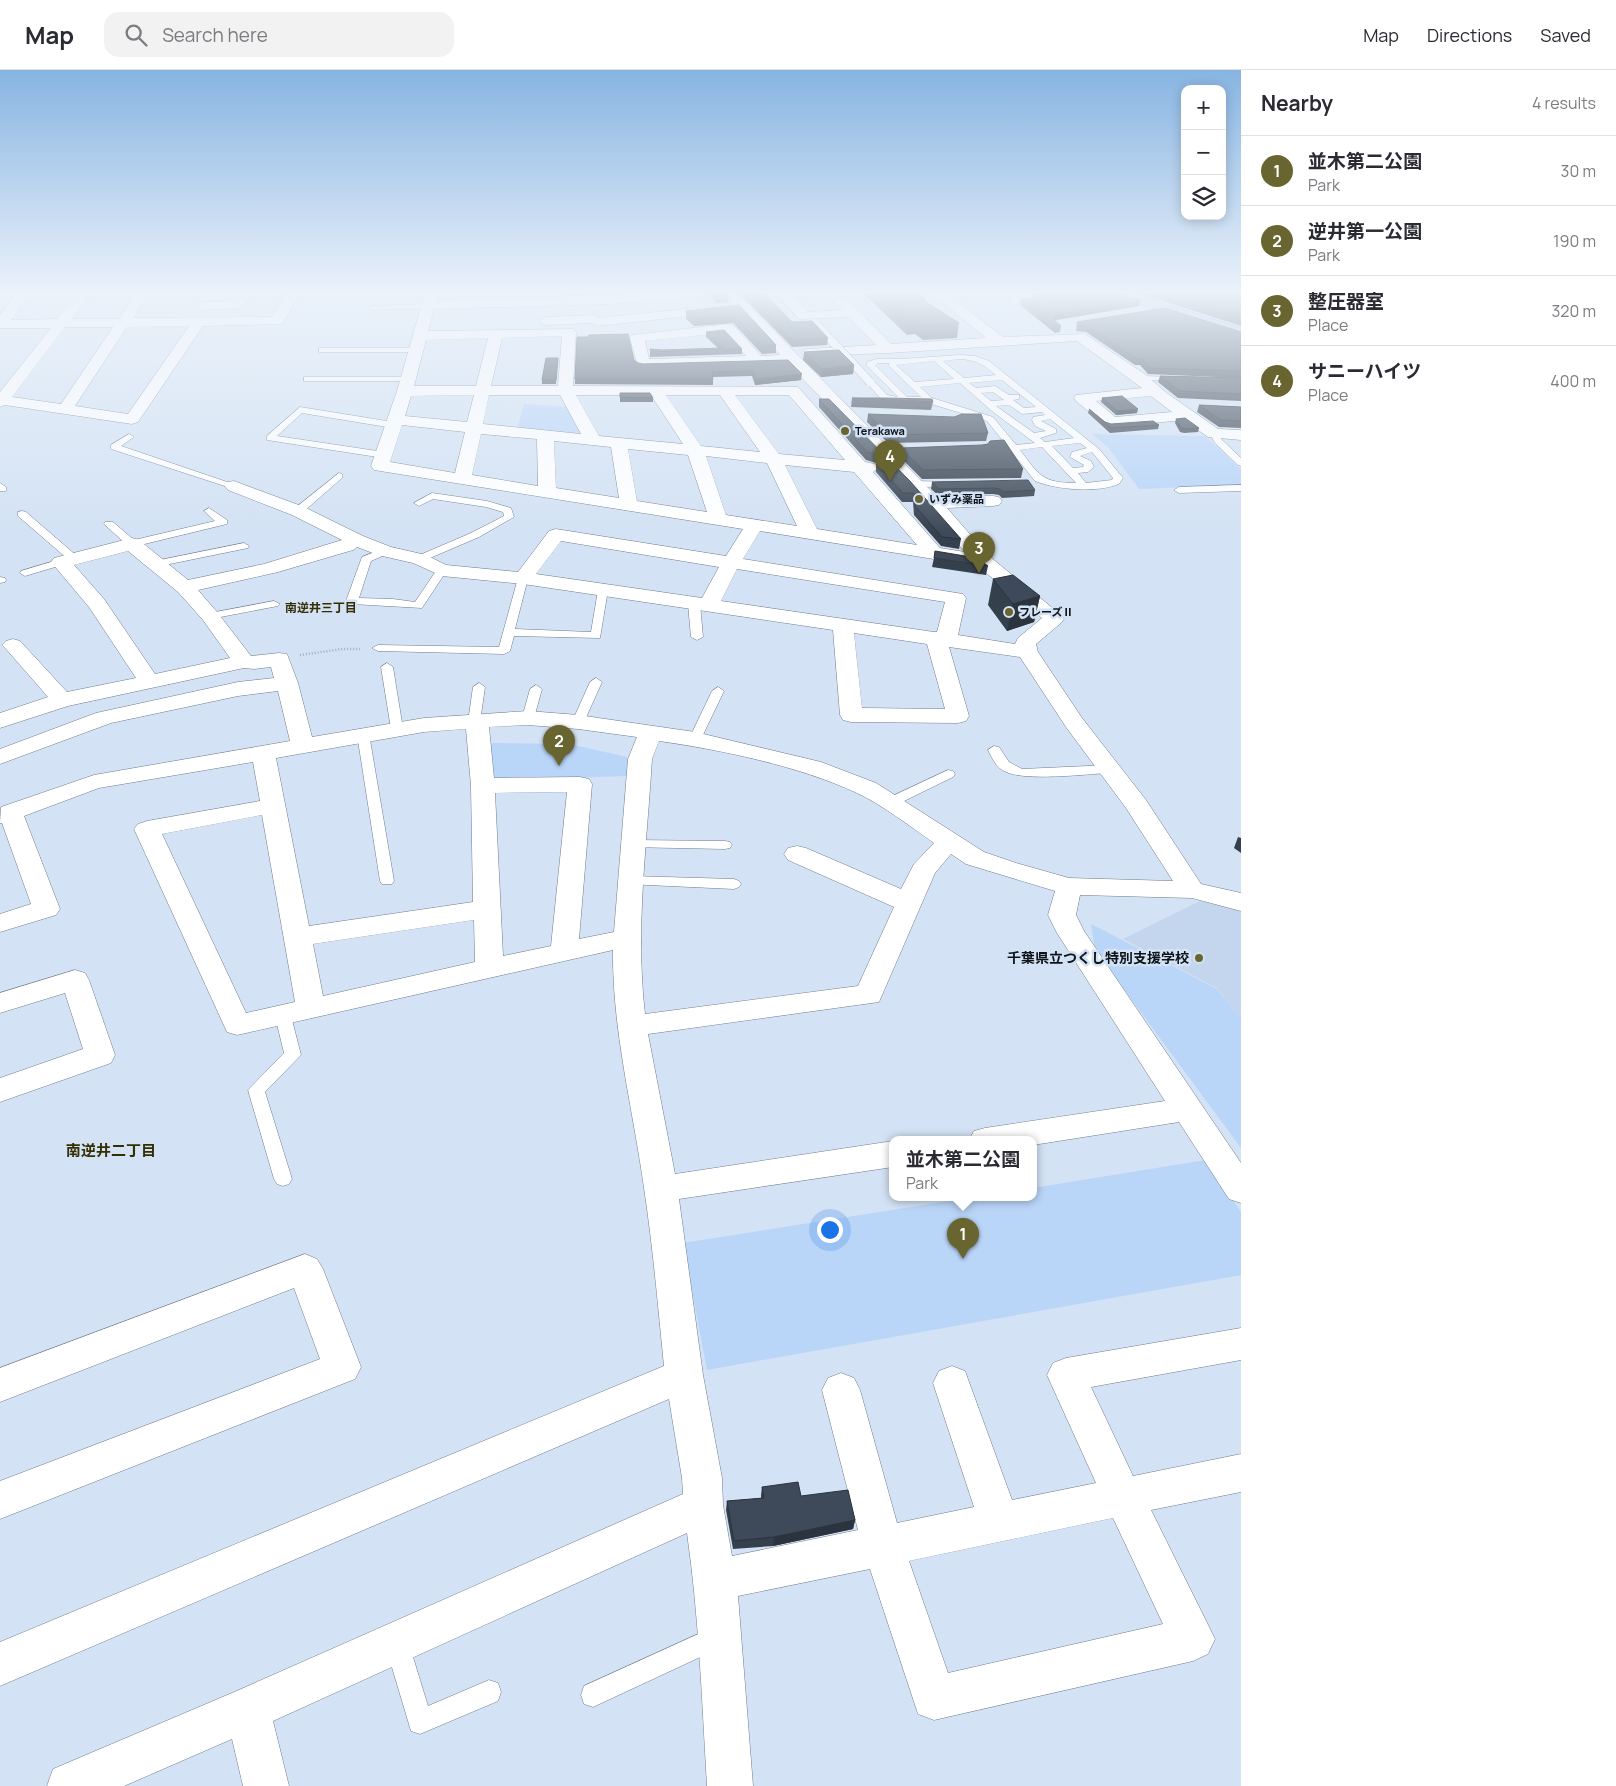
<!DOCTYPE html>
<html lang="en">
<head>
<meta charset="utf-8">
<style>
	:root { --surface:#fff; --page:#f2f2f3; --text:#2b2b33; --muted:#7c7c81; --line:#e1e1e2; --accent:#696531 }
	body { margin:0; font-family:Manrope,"Noto Sans JP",sans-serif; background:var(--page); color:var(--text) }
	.controls { position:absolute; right:15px; top:15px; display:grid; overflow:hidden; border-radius:10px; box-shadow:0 2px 12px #0003 }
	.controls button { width:45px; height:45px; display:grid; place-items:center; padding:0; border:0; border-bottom:1px solid var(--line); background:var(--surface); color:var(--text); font:25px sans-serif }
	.you { position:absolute; left:829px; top:1159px; width:18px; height:18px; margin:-12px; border:4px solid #fff; border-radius:50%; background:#1a73e8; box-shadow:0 0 0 8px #1a73e833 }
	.badge { display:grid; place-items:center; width:32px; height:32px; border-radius:50%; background:var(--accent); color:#fff; font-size:16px; font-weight:700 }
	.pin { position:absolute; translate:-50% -41px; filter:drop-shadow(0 1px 2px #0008) }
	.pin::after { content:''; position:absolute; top:26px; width:18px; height:15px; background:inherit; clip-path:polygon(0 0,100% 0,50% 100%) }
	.popup { position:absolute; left:889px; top:1066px; width:148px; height:65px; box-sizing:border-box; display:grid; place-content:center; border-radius:10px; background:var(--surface); filter:drop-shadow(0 1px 4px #0005); font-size:16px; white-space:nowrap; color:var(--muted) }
	.popup b { font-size:19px; color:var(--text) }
	.popup::after { content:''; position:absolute; left:50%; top:100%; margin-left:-10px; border:10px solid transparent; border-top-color:var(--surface) }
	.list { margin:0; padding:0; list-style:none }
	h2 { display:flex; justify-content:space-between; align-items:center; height:65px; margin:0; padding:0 20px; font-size:21px }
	h2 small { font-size:16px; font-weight:400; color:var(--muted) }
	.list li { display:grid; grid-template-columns:32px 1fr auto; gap:15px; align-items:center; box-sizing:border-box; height:70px; padding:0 20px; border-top:1px solid var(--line) }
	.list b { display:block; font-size:19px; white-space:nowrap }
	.list p { margin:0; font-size:16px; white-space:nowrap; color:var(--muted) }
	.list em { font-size:16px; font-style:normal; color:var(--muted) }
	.icon { flex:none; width:28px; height:28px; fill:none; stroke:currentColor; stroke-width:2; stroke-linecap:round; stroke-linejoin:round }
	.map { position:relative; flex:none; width:1241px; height:1716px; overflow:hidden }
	header { display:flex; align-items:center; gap:30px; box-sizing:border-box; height:70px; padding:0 25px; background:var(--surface); border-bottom:1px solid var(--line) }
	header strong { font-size:24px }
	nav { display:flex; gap:28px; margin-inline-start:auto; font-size:18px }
	.search { width:350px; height:45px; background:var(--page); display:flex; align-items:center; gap:12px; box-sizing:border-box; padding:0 18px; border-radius:15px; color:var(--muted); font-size:19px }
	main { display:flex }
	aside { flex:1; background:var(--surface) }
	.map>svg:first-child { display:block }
	.built { fill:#c3d6ee }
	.green { fill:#b9d5f8 }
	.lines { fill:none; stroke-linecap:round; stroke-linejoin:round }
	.lane-casing { stroke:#6f7c8c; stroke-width:1 }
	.street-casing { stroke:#6f7c8c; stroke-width:1 }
	.primary-casing { stroke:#486d9a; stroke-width:1 }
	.path { stroke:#727c88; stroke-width:2.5; stroke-dasharray:0.5 2.5; stroke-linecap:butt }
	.lane { fill:#fff; fill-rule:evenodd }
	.street { fill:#fff; fill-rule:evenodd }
	.primary { fill:#a4c5ec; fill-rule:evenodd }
	.lane-bridge-casing { stroke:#6f7c8c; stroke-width:9; stroke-linecap:butt }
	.lane-bridge { stroke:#fff; stroke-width:8 }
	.wall { fill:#35404d }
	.shaded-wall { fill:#2b343e }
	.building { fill:#3e4a59; stroke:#2b343e }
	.poi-dot { fill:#696531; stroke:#d3e2f4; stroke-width:2 }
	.labels { text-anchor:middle; stroke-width:5; stroke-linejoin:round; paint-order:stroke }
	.far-poi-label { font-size:11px; font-weight:bold; fill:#0e1319; stroke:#d3e2f4; text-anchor:start }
	.far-neighbourhood-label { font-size:12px; font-weight:bold; fill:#332f03; stroke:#d3e2f4 }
	.poi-label { font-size:14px; font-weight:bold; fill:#0e1319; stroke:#d3e2f4; text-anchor:end }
	.neighbourhood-label { font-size:15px; font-weight:bold; fill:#332f03; stroke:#d3e2f4 }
</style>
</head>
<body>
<header>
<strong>Map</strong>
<div class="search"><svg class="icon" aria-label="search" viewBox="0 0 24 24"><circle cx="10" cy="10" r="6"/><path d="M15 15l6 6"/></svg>Search here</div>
<nav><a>Map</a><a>Directions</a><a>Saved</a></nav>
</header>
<main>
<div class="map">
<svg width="1241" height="1716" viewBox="0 0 1241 1716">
	<rect width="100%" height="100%" fill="#d3e2f4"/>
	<!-- built -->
	<path class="built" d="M1200 831 1241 841V949L1217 918 1123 869Z"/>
	<!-- green -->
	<path class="green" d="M524 334 568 337 585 366 517 360Z
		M1092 364 1205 366 1241 399V415L1139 419 1108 377Z
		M490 673 569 674 627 687V706L501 710 492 705Z
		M1091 854 1217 919 1241 949V1078L1095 880Z
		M1206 1090 1241 1142V1205L707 1300 683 1173 968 1128H1033V1118Z"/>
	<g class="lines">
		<!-- lane casing -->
		<g class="lane-casing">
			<path id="lane" d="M1027 223H1064L1060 225 1019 228 1017 235 1010 233 1013 224Z
				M428 234H431V238L373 240 369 238 373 236Z
				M319 278H416L420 280 416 282H319Z
				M960 285 975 286 989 291 1099 379 1123 408 1119 414C1097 423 1057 420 1035 411L987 351 928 333 889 332 881 329 866 312 873 310 887 325 898 327 867 296V292L877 289H902ZM960 289C976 290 984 295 996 305L964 308 943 291ZM934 291 954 309 915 312 896 295ZM878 293H890L888 295 921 327H907L875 295ZM1002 310 1036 337 1024 338 1013 330 1019 329V325H1009L995 316 976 318 969 313ZM960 313 993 342 1035 373 1016 375 993 347 932 328 920 317ZM993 322 1004 330H1005L991 331 981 323ZM1009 335 1022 344 1042 342 1045 345 1033 347 1032 350 1035 356 1046 361 1034 363 996 336ZM1050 349 1074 368 1045 372 1040 368 1056 363V359L1041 351ZM1080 373 1087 378 1072 382 1070 387 1084 395 1083 397 1073 398 1052 376ZM1042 377 1076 413C1042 413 1039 405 1020 380ZM1092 382 1113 408 1112 410 1086 413 1078 403 1088 402 1094 397 1091 391 1080 386Z
				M1138 306 1180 307 1184 309 1180 311 1141 310 1137 308Z
				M304 307H408L412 309 408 311H304Z
				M300 337 393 352 397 355 393 358 302 343 277 366 384 382 389 385 384 388 267 370V366Z
				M1214 361 1217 362 1222 370 1241 388V396L1238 395 1215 373 1210 364Z
				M129 364 134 367 121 376 239 416 234 419 231 418 111 379V375Z
				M339 403 342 404V408L302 443H294V439Z
				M916 411 952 412 957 415 952 418 913 416V412Z
				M0 413 6 417V421H0Z
				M1241 415V421L1179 423 1174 420 1179 417Z
				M432 423 487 431 511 438 514 447 479 467 423 491H415L414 489 415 487 471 463 504 446 503 442 486 437 433 429 419 436 414 433Z
				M209 438 227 450V454L132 477 128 476 104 454 105 452H113L134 470 215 451 204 441Z
				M22 441 26 442 78 487 79 489 78 491H70L18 446V442Z
				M244 473 249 476 248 478 155 497 150 494 155 491Z
				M385 478 389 479 390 481 389 483 371 491 359 528 393 529 415 532 438 498H446L447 500 422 538 352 534 346 531 362 487Z
				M61 489 65 490 66 492 65 494 25 506 20 503 21 501Z
				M523 505 528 508 515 559 591 562 598 520 603 517 608 520 600 568 514 566 510 581 504 584 378 581 372 578 378 575 499 577 518 508Z
				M0 507 5 508 6 510 5 512 0 513Z
				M274 531 280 534 278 536 210 549 204 546 210 543Z
				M694 531 700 534 703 567 697 570 691 567 688 534Z
				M387 593 393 597 403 659 397 663 391 659 381 597Z
				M596 608 602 612 584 652 578 656 574 655 572 652 590 612Z
				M479 613 485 617 481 645 483 652 477 656 473 655 469 645 473 617Z
				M536 615 542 619 534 648 532 651H524L522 648 530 619Z
				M718 617 724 621 701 669 699 672H691L689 669 712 621Z
				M363 660 369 664 394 811 392 814H382L380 811 357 664Z
				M994 676 999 677 1009 692 1022 699 1110 695 1117 699 1110 703C1085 704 1024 712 1004 701 996 697 992 688 988 680Z
				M948 700 953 701 955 704 953 707 894 736H884L882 733 884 730Z
				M632 770 725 771 730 772 732 775 730 778 725 779 627 777 625 774 627 771Z
				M631 806 734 809 739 811 741 814 739 817 734 819 626 814 624 811 626 808Z
				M283 940 289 942 291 946 301 985 265 1022 292 1109 289 1114 283 1116 277 1114 274 1109 248 1020 284 983 275 946 277 942Z
				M716 1556 724 1560 728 1568 724 1576 593 1637 584 1634 581 1625 584 1616Z
				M397 1562 405 1566 409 1574 428 1636 489 1610 498 1613 501 1622 498 1631 420 1664 411 1661 385 1574 389 1566Z"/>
		</g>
		<!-- street casing -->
		<g class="street-casing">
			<path id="street" d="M17 223H31L11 250 57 249 78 223H92L72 249H119L136 223H150L133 248 272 247 286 223H300L282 254 203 256 138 352 132 354 5 335 0 337V322L51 258H0V245ZM189 256 128 344 75 336 127 257ZM65 257H113L61 334 12 327Z
				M238 223H252L241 238 203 240 196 236 203 232 232 231Z
				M425 223H439L437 231C527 228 618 223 709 223L702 227 611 234 434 239 428 261 574 259 576 262 573 316 798 317 865 392 875 394 878 398 873 402 940 478 965 482 910 418 788 294 638 297 630 268 632 265 728 254 733 255 761 286 780 285 723 223H737L937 427 993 426 999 427 1002 431 999 435 993 436 947 438 989 486 1061 545 1064 549 1061 553 1036 574 1038 582 1082 648 1146 730 1201 814 1241 823V841L1192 828 1080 825 1076 845 1084 861 1241 1093V1133L1229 1129 1179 1052 1033 1075V1070H969L974 1061 985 1058 1165 1031 1057 863 1048 845 1055 821 966 794 951 784 935 803 879 932 648 964 675 1104 893 1071V1097L679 1129 703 1305 722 1408 723 1435 732 1486 858 1460 822 1320 828 1308 841 1303 854 1308 860 1320 897 1453 974 1437 933 1313 939 1301 952 1296 965 1301 1012 1430 1096 1413 1047 1305 1053 1293 1066 1288 1241 1258V1290L1091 1317 1133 1406 1241 1384V1422L1151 1440 1215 1569 1208 1584 1193 1591 934 1650 918 1644 870 1499 738 1526 753 1716H707C702 1631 699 1547 687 1463L273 1651 289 1716H243L232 1669 124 1716H47L53 1699 232 1623 683 1424 682 1408 669 1329 0 1616V1572L664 1296C658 1237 653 1177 644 1118 633 1039 612 960 613 880L237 965 227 962 134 759 138 754 147 751 260 731 253 692 99 718 24 746 60 839 56 845 0 862V844L31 834 2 753H0L1 737 94 705 290 671 278 621 238 626 111 653 0 694V679L96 643 238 612 274 608 271 597 254 599 244 598 68 636 0 658V643L48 627 6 579 2 575 6 571 13 569 20 571 67 622 136 608 89 537 51 492 54 488 132 468 139 470 188 510 264 494 342 470 292 445 228 420 225 416 228 412 234 411 304 437 363 466 391 477 426 485 446 495 518 502 549 461 556 459 726 486 743 459 374 400 371 396 397 321ZM724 263 746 286 649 289 645 271ZM562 266 558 316H491L502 268ZM488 268 476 316H414L426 270ZM474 325 467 352 405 346 411 326ZM489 325H560L581 364 483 354ZM576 325H651L683 374 599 366ZM666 325H720L760 382 701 376ZM735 325H789L845 390 779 384ZM402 355 465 362 455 403 390 392ZM481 364 537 369 538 416 472 405ZM554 371 611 377 619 428 556 418ZM628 379 688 385 707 442 637 431ZM706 386 767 393 797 456 726 445ZM785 395 854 402 917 475 817 459ZM760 461 971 495 975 494 1042 548 1018 568 1015 574 958 565 966 528 963 524 743 489ZM561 471 719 497 702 528 536 504ZM357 477 378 485 413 493 442 506 523 514 833 560 840 645 843 650 851 652 958 653 966 651 969 646 949 577 1020 587 1066 657 1126 738 1173 811 1069 808 1016 793 984 782 876 713 821 692 695 662 578 645 528 641 424 648 312 667 298 613 287 584 279 583 251 586 217 542 198 520 278 502 353 480ZM128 481 178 522 203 550 230 588 155 604 104 529 74 495ZM737 499 945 532 937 562H934L721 531ZM854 563 927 574 945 639 862 638ZM528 655 578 659 637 667 628 689 614 862 579 869 592 714 589 709 580 707 494 708 489 657ZM466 659 471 716 473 832 309 856 276 688 424 662ZM659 671C722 680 799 696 857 723 881 734 911 757 934 773L914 794 901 819 806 778 797 776 788 778 784 784 788 790 894 837 858 916 645 944C635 859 647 773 652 689ZM567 722 551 876 503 886 495 723ZM262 745 295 932 246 943 162 764ZM474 850 475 892 323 926 313 874ZM1113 1448 1163 1554 948 1603 909 1491Z
				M775 223H790L808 242 842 240 826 223H841L891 274 986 268 931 223H946L1003 267 1085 264 1146 305 1164 321 1218 359 1241 360V370L1208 367 1184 350 1111 357 1105 355 1076 331 1074 328 1076 325 1142 318 1077 271 888 283 804 286 802 283 804 280 809 279 876 275 849 247 799 249ZM1151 326 1172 342 1115 347 1096 331Z
				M694 238 699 239 701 242 699 245 597 256 591 253 546 255 539 251 546 247 594 245 600 248Z
				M75 900 85 903 89 910 115 985 111 993 0 1032V1008L83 979 65 923 0 943V923Z
				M305 1184 317 1189 323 1199 361 1297 355 1309 0 1449V1411L320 1289 294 1218 0 1332V1298Z"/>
		</g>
		<!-- primary casing -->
		<g class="primary-casing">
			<path id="primary" d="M1111 223H1132L1241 258V267L1113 226Z"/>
		</g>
		<!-- path -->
		<path class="path" d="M300 585 343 579H360"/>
		<!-- lane -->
		<use href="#lane" class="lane"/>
		<!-- street -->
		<use href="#street" class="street"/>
		<!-- primary -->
		<use href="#primary" class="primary"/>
		<!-- lane-bridge casing -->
		<g class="lane-bridge-casing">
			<path id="lane-bridge" d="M816 254 870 312"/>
		</g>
		<!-- lane-bridge -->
		<use href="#lane-bridge" class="lane-bridge"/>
	</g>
	<!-- wall -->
	<path class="wall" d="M709 223H728V232L716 233 709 225Z
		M739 223H764L792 252 828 268 827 275 792 277Z
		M863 223H917L926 232 959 253 957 268 923 270 915 264 907 265Z
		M1035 223H1118L1139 236 1056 250 1055 251 1061 256 1060 262 1055 263 1020 235 1021 229 1034 228Z
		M1138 223H1241V256Z
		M739 235 776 275V283L762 284 733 253 694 256 686 249V241Z
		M1077 252 1241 262V308L1148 304 1140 295H1135L1086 262 1076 261Z
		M706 262 742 279V284L650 287V279L662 280 718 278 706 267Z
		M804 282 854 295 853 304 821 307 803 290Z
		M558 288 556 314H542V310Z
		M634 290 638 293 643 294 788 290 801 310 755 315 752 306 713 307V315L575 314V309Z
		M1160 306 1241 308V331L1178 328 1158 312Z
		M620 323 653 328V332H620Z
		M852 328 933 332 931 340 851 337Z
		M1102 328 1137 343 1116 345 1101 332Z
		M819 329H829L961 469 959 479 941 476 914 445 913 432H902L876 402V393L866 390 819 337Z
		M1199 335 1241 337V358L1219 357 1197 342Z
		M1089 339 1105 352 1111 354 1159 355 1158 359 1110 363 1088 343Z
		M868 344 988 363 986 371 888 373 867 352Z
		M1176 349 1199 358 1198 362 1184 363 1180 362 1175 353Z
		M901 378 1023 399 1021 408 922 409 900 387Z
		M932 412 1035 420 1034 426 1002 428 999 425 993 424 938 425 931 419Z
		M934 488 988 496 986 505 932 497Z
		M993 509 1040 526 1034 552 1007 561 988 535Z
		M1238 767 1241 768V783L1234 778Z
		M762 1417 801 1426 855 1450 853 1459 773 1476 733 1479 726 1440 727 1431 761 1428V1425Z"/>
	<!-- shaded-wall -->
	<path class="shaded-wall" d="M728 224V232L716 233V226Z
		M1141 230 1139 236 1056 250 1053 254V249L1057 244Z
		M734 245 733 253 694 256V248Z
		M854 295 853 304 821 307 822 299Z
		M802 304 801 310 755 315V309Z
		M1138 339 1137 343 1116 345 1117 341Z
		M1040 526 1034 552 1007 561 1013 534Z
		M855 1450 853 1459 773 1476 774 1467Z"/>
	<!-- building -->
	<path class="building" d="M714 223H728V224L716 226Z
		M746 223H764L792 252 812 251 828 268 792 270Z
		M880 223H917L924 228 926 232 959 253 925 255 917 249 908 250Z
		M1036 223H1118L1141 230 1057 244 1053 249 1061 256H1056L1021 229 1045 227Z
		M1159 223H1241V249Z
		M739 235 776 275 762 276 734 245 694 248 686 241Z
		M1165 238 1241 262V301L1150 298 1142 289H1137L1087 256 1078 255 1077 252Z
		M724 260 742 279 651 282 650 279 662 280 724 278 706 262Z
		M628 264 634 290 638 293 643 294 788 290 802 304 755 309 753 301 712 302 713 309H575L577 267H588L589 265Z
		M839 280 854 295 822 299 804 282Z
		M546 288H558L556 310H542Z
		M1160 306 1241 308V324L1179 321Z
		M620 323H650L653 328 620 327Z
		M1122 326 1138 339 1117 341 1102 328Z
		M852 328H884L932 329 933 332Z
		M819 329H829L910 411 961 469 942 467 915 436 914 423H903L877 394 881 390 878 384 867 382Z
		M1199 335 1241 337V351L1221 350Z
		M1089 339 1105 352 1111 354 1153 351 1159 355 1111 358Z
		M868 344 954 347 962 344H981L988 363 889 365Z
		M1185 348 1199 358 1185 359 1181 358 1176 349Z
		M1004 370 1023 399 923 400 901 378 982 375 988 374 990 371Z
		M1028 410 1035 420 1003 422 1000 419 994 418 939 419 932 412Z
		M935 481 977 488 988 496 934 488Z
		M1013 505 1040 526 1013 534 993 509Z
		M798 1412 801 1426 848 1420 855 1450 774 1467 734 1471 727 1431 764 1428 762 1417Z"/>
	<!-- sky -->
	<linearGradient id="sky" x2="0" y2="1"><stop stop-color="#87b4e2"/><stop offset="0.48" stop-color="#ebf2fa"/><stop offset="1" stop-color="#ebf2fa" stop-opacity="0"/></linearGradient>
	<rect width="1241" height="463" fill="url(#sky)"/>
	<!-- markers -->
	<g class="poi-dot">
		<circle cx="845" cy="361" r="5"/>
		<circle cx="919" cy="429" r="5"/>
		<circle cx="1009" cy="542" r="5"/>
		<circle cx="1199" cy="888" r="5"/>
	</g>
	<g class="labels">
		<!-- far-poi labels -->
		<g class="far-poi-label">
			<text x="855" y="365">Terakawa</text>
			<text x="929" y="433">いずみ薬品</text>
			<text x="1019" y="546">フレーズⅡ</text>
		</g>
		<!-- far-neighbourhood labels -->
		<g class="far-neighbourhood-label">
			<text x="321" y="542">南逆井三丁目</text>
		</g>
		<!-- poi labels -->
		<g class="poi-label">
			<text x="1189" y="893">千葉県立つくし特別支援学校</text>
		</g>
		<!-- neighbourhood labels -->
		<g class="neighbourhood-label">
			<text x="111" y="1086">南逆井二丁目</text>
		</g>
	</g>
</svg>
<div class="controls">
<button>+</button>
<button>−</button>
<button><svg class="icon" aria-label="layers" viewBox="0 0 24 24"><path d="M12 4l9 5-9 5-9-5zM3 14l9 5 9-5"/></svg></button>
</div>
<div class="you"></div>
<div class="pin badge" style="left:963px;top:1189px">1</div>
<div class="popup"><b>並木第二公園</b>Park</div>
<div class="pin badge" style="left:559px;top:696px">2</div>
<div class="pin badge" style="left:979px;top:503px">3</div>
<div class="pin badge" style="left:890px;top:411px">4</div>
</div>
<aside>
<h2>Nearby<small>4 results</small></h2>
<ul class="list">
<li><span class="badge">1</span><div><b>並木第二公園</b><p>Park</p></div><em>30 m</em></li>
<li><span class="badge">2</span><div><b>逆井第一公園</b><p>Park</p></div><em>190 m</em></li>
<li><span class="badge">3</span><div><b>整圧器室</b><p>Place</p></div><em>320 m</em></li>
<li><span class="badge">4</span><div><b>サニーハイツ</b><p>Place</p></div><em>400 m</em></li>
</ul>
</aside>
</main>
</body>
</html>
